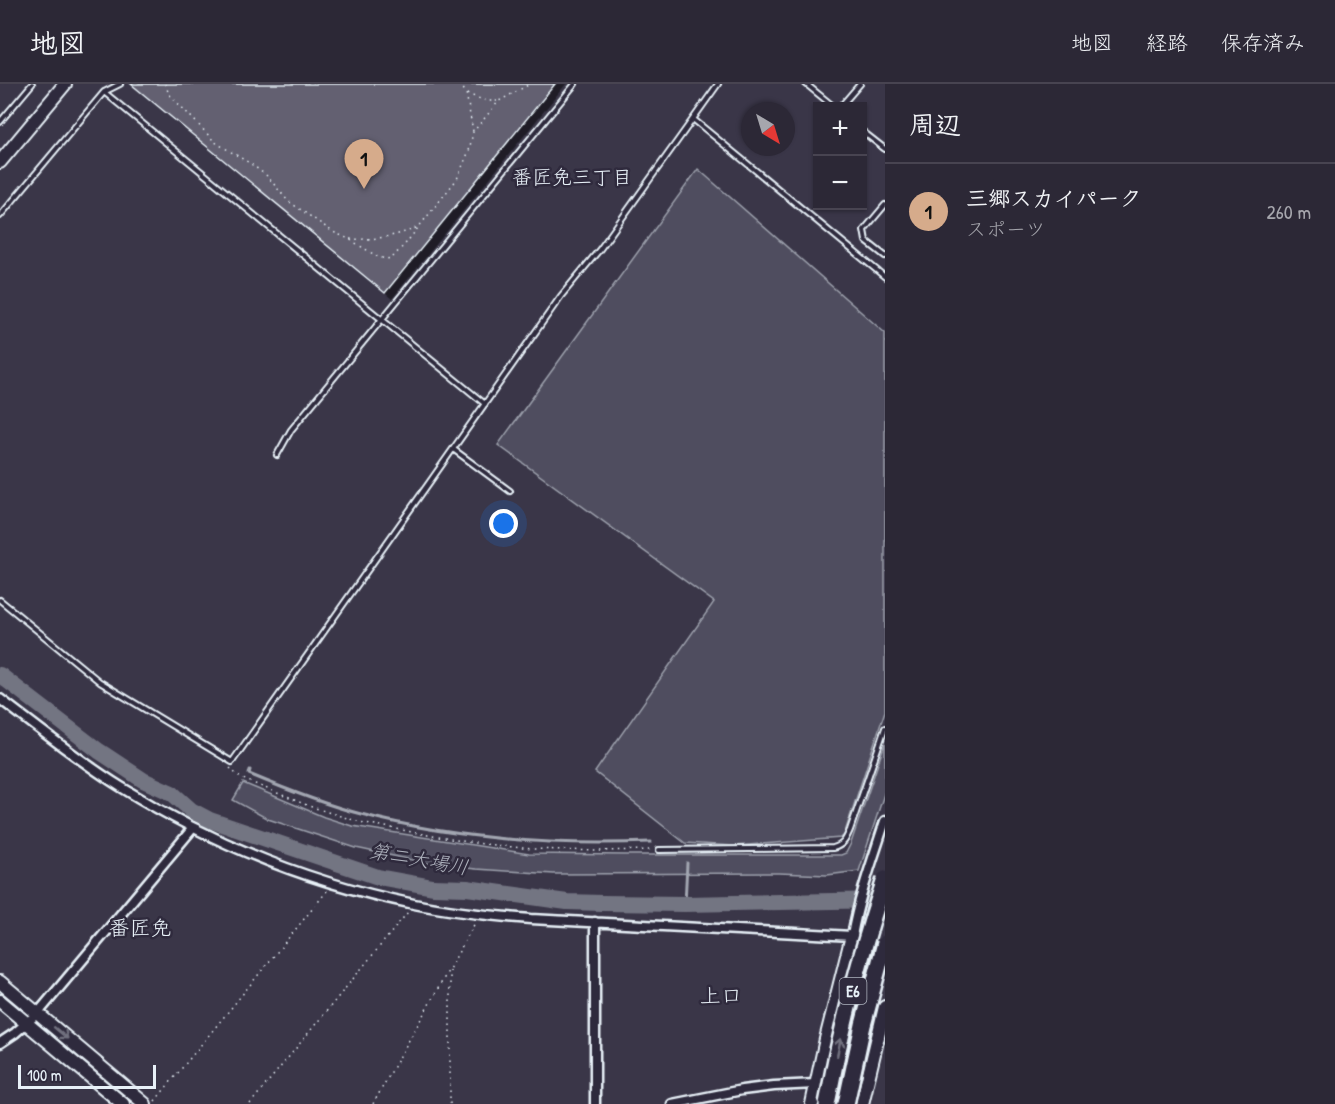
<!DOCTYPE html>
<html lang="ja">
<head>
<meta charset="utf-8">
<style>
	:root { --surface:#2c2836; --page:#34303e; --text:#f1f3f6; --muted:#a6a6ad; --line:#484451; --accent:#d6ab8b }
	body { margin:0; font-family:"Patrick Hand","Klee One",sans-serif; background:var(--page); color:var(--text) }
	.controls { position:absolute; right:18px; top:18px; display:grid; overflow:hidden; border-radius:0px; box-shadow:0 2px 4px #0004 }
	.controls button { width:54px; height:54px; display:grid; place-items:center; padding:0; border:0; border-bottom:2px solid var(--line); background:var(--surface); color:var(--text); font:30px sans-serif }
	.compass { position:absolute; left:741px; top:18px; width:54px; height:54px; border-radius:50%; background:var(--surface); box-shadow:0 2px 4px #0004; rotate:142deg }
	.scale { position:absolute; left:18px; bottom:15px; width:138px; box-sizing:border-box; padding-left:6px; border:3px solid #e8f1f8; border-top:0; font-size:16px; line-height:21px; white-space:nowrap; color:#e8f1f8; -webkit-text-stroke:4px #2f2a3d; paint-order:stroke }
	.you { position:absolute; left:504px; top:440px; width:21px; height:21px; margin:-15px; border:4px solid #fff; border-radius:50%; background:#1a73e8; box-shadow:0 0 0 9px #1a73e833 }
	.badge { display:grid; place-items:center; width:39px; height:39px; border-radius:50%; background:var(--accent); color:#111; font-size:20px; font-weight:700 }
	.pin { position:absolute; translate:-50% -50px; filter:drop-shadow(0 2px 3px #0008) }
	.pin::after { content:''; position:absolute; top:32px; width:21px; height:18px; background:inherit; clip-path:polygon(0 0,100% 0,50% 100%) }
	.list { margin:0; padding:0; list-style:none }
	h2 { display:flex; justify-content:space-between; align-items:center; height:78px; margin:0; padding:0 24px; font-size:26px }
	h2 small { font-size:20px; font-weight:400; color:var(--muted) }
	.list li { display:grid; grid-template-columns:39px 1fr auto; gap:18px; align-items:center; box-sizing:border-box; height:96px; padding:0 24px; border-top:2px solid var(--line) }
	.list b { display:block; font-size:22px; white-space:nowrap }
	.list p { margin:0; font-size:20px; white-space:nowrap; color:var(--muted) }
	.list em { font-size:20px; font-style:normal; color:var(--muted) }
	.map { position:relative; flex:none; width:885px; height:1020px; overflow:hidden }
	header { display:flex; align-items:center; gap:36px; box-sizing:border-box; height:84px; padding:0 30px; background:var(--surface); border-bottom:2px solid var(--line) }
	header strong { font-size:28px }
	nav { display:flex; gap:33px; margin-inline-start:auto; font-size:21px }
	main { display:flex }
	aside { flex:1; background:var(--surface) }
	.map>svg:first-child { display:block }
	.green { fill:#504e5f; stroke:#9ca0ac; stroke-width:1.5 }
	.shadow { fill:#0007 }
	.lines { fill:none; stroke-linecap:round; stroke-linejoin:round }
	.stream { stroke:#a2a6b1; stroke-width:3 }
	.river { stroke:#737482; stroke-width:16 }
	.building { fill:#636171; stroke:#e8f1f8; stroke-width:1.5 }
	.lane-casing { stroke:#e8f1f8; stroke-width:8 }
	.street-casing { stroke:#e8f1f8; stroke-width:13 }
	.secondary-casing { stroke:#e8f1f8; stroke-width:16 }
	.path { stroke:#e8f1f8; stroke-width:1.5; stroke-dasharray:1.5 4.5; stroke-linecap:butt }
	.lane { stroke:#2f2a3d; stroke-width:4 }
	.street { stroke:#2f2a3d; stroke-width:8 }
	.secondary { stroke:#2f2a3d; stroke-width:12 }
	.highway-bridge-casing { stroke:#e8f1f8; stroke-width:20; stroke-linecap:butt }
	.highway-bridge { stroke:#2f2a3d; stroke-width:15 }
	.oneway { stroke:#70707e }
	.labels { text-anchor:middle; stroke-width:5; stroke-linejoin:round; paint-order:stroke }
	.shield { fill:#2f2a3d; stroke:#b0b5c0; stroke-width:1.5 }
	.shield-label { font-size:16px; font-weight:bold; fill:#e8f1f8 }
	.neighbourhood-label { font-size:20px; fill:#e8f1f8; stroke:#2f2a3d }
	.water-label { font-size:20px; font-style:italic; fill:#aeb2bd; stroke:#2f2a3d }
	.quarter-label { font-size:21px; fill:#e8f1f8; stroke:#2f2a3d }
</style>
</head>
<body>
<header>
<strong>地図</strong>
<nav><a>地図</a><a>経路</a><a>保存済み</a></nav>
</header>
<main>
<div class="map">
<svg width="885" height="1020" viewBox="0 0 885 1020">
	<rect width="100%" height="100%" fill="#3a3648"/>
	<filter id="ink" filterUnits="userSpaceOnUse"><feTurbulence type="fractalNoise" baseFrequency=".0167" numOctaves="2"/><feDisplacementMap in="SourceGraphic" scale="12" xChannelSelector="R" yChannelSelector="G"/><feConvolveMatrix kernelMatrix="1 2 1 2 8 2 1 2 1" color-interpolation-filters="sRGB"/></filter>
	<g filter="url(#ink)">
		<!-- green -->
		<path class="green" d="M698 85 885 249V627L844 751 841 754 734 762 685 759 595 688 714 518 498 361Z
			M885 659V707L859 787 827 791 779 789 554 790 476 785 431 780 356 764 268 735 233 716 243 699 324 733 352 742 529 770 627 771H841L846 769 851 759Z"/>
		<!-- shadow -->
		<path class="shadow" d="M133 0H566L392 215Z"/>
		<g class="lines">
			<!-- stream -->
			<path class="stream" d="M250 686 249 690C285 705 322 720 361 730 455 755 554 762 651 758
				M685 820 687 779"/>
			<!-- river -->
			<path class="river" d="M0 591 99 667 143 696 172 709 191 726 210 736 378 793 433 803 467 804 567 818 602 819 685 820 885 816"/>
		</g>
		<!-- building -->
		<path class="building" d="M131 0H555L385 209Z"/>
		<g class="lines">
			<!-- lane casing -->
			<g class="lane-casing">
				<path id="lane" d="M806 0 833 22
					M104 8 120 0
					M841 22 860 0
					M693 35 718 0
					M0 38 32 0
					M862 47 885 65
					M885 121 864 146 866 157 885 172
					M0 132 104 8 485 320
					M453 365 510 407
					M277 371 291 346 575 0
					M0 516 100 598 232 678 561 212 600 165 693 35 885 193
					M659 766 833 764C844 761 846 755 850 746L885 644"/>
			</g>
			<!-- street casing -->
			<g class="street-casing">
				<path id="street" d="M0 615C40 645 79 677 121 703 211 759 310 799 414 820 453 828 492 832 531 835L852 852C859 812 873 775 885 737
					M0 959 15 949 38 929 193 744
					M595 1020V838
					M672 1020 742 1006 774 1002 816 1000"/>
			</g>
			<!-- secondary casing -->
			<g class="secondary-casing">
				<path id="secondary" d="M0 78 65 0
					M0 898 145 1020
					M0 917 123 1020
					M812 1020 826 955 852 852
					M862 1020 885 923"/>
			</g>
			<!-- path -->
			<path class="path" d="M165 0 169 10 215 58 251 80 267 92 288 117 333 148 349 155 378 173 386 175 392 174 406 159 457 95 469 67 473 48 499 17 530 0
				M460 0 466 9 473 47
				M467 10 486 17H497
				M350 155C375 156 393 153 416 144
				M230 684 238 692 243 695 309 722 337 731 360 738 438 753 475 759 532 765 596 767 652 766
				M155 1017 327 807
				M250 1020 408 828
				M373 1020 475 839
				M450 1020V884"/>
			<!-- lane -->
			<use href="#lane" class="lane"/>
			<!-- street -->
			<use href="#street" class="street"/>
			<!-- secondary -->
			<use href="#secondary" class="secondary"/>
			<!-- highway-bridge casing -->
			<g class="highway-bridge-casing">
				<path id="highway-bridge" d="M827 1020C841 944 861 868 885 795
					M846 1020 863 941 885 859"/>
			</g>
			<!-- highway-bridge -->
			<use href="#highway-bridge" class="highway-bridge"/>
		</g>
		<!-- one-way arrows -->
		<defs><path id="oneway-shaft" d="M-6 0H5M1.5-3L5.5 0L1.5 3" fill="none" stroke-width="1.6" stroke-linecap="round" stroke-linejoin="round" transform="scale(1.5)"/></defs>
		<g class="oneway">
			<use href="#oneway-shaft" transform="translate(61 949) rotate(40)"/>
			<use href="#oneway-shaft" transform="translate(839 963) rotate(-78)"/>
		</g>
	</g>
	<g class="labels">
		<!-- shield labels -->
		<rect class="shield" x="839.5" y="894" width="27" height="26" rx="4.5"/>
		<g class="shield-label">
			<text x="853" y="913">E6</text>
		</g>
		<!-- neighbourhood labels -->
		<g class="neighbourhood-label">
			<text x="572" y="100">番匠免三丁目</text>
		</g>
		<!-- water labels -->
		<g class="water-label">
			<text transform="translate(419 775) rotate(10)" y="7">第二大場川</text>
		</g>
		<!-- quarter labels -->
		<g class="quarter-label">
			<text x="140" y="851">番匠免</text>
			<text x="721" y="919">上口</text>
		</g>
	</g>
</svg>
<div class="controls">
<button>+</button>
<button>−</button>
</div>
<svg class="compass" viewBox="-18 -18 36 36"><path d="M0-13l5 13h-10z" fill="#e53935"/><path d="M0 13l5-13h-10z" fill="#a6a6ad"/></svg>
<div class="scale">100 m</div>
<div class="you"></div>
<div class="pin badge" style="left:364px;top:105px">1</div>
</div>
<aside>
<h2>周辺<small></small></h2>
<ul class="list">
<li><span class="badge">1</span><div><b>三郷スカイパーク</b><p>スポーツ</p></div><em>260 m</em></li>
</ul>
</aside>
</main>
</body>
</html>
